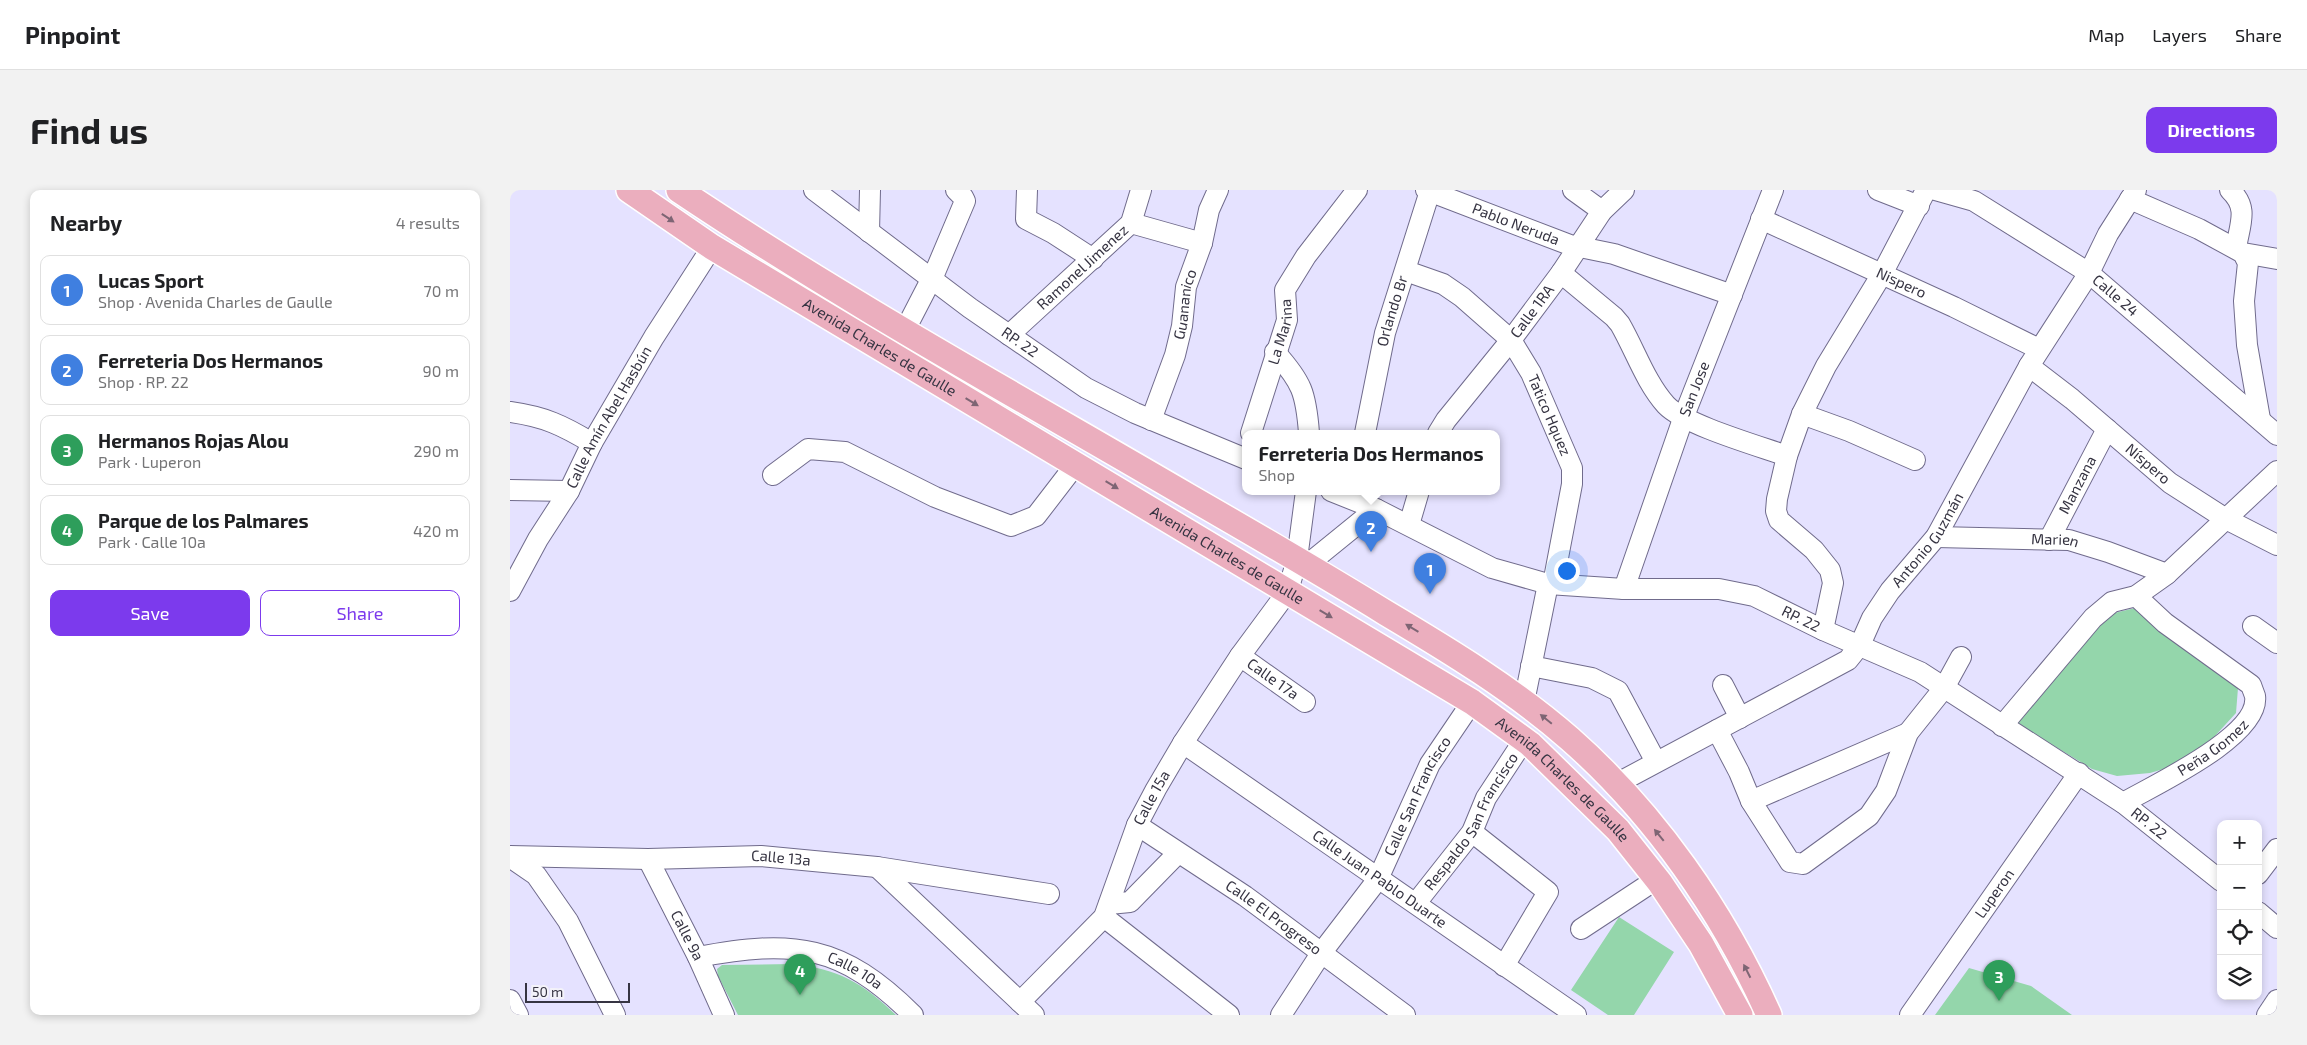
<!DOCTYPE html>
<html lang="en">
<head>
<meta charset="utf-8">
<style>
	:root { --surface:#fff; --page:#f2f2f2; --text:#202124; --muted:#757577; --line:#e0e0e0; --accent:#7c3aed }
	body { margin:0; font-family:"Exo 2",sans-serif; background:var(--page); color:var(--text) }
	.controls { position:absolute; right:15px; bottom:15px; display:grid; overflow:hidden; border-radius:10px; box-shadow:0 2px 8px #0003 }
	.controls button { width:45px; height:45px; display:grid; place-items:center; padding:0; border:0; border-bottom:1px solid var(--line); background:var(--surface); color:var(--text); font:25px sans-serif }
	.scale { position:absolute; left:15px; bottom:12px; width:105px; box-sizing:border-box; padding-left:5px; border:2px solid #363442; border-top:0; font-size:14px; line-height:18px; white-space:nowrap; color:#363442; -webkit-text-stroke:4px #f3f2f9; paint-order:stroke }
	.you { position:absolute; left:1056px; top:380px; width:18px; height:18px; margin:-12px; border:4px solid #fff; border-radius:50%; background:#1a73e8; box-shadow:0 0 0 8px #1a73e833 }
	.badge { display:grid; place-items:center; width:32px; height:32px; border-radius:50%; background:var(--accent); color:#fff; font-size:16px; font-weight:700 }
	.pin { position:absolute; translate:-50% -41px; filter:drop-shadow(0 1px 2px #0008) }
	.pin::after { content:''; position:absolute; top:26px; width:18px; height:15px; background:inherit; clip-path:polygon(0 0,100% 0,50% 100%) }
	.popup { position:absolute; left:732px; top:240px; width:258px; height:65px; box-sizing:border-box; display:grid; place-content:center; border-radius:10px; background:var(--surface); filter:drop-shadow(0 1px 4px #0005); font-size:16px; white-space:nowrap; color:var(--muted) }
	.popup b { font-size:19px; color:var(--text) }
	.popup::after { content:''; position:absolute; left:50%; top:100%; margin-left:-10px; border:10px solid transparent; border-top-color:var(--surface) }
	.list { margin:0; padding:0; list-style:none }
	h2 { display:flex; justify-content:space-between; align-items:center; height:65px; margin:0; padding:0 20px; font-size:21px }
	h2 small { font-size:16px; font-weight:400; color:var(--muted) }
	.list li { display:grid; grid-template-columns:32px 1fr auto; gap:15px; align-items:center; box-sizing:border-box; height:70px; margin:0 10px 10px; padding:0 10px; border:1px solid var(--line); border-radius:10px }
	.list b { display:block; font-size:19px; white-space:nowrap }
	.list p { margin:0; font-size:16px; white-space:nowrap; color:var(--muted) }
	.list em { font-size:16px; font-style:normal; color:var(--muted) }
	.actions { display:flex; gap:10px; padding:15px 20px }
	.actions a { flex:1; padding:11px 0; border:1px solid var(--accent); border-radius:10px; text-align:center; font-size:18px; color:var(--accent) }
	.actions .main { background:var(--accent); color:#fff }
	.icon { flex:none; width:28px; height:28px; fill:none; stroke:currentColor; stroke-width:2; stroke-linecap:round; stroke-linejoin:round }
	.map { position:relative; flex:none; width:1767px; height:825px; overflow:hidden; border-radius:10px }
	header { display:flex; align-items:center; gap:30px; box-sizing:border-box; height:70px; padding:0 25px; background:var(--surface); border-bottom:1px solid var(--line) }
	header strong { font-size:24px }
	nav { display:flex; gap:28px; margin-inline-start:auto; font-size:18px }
	.intro { display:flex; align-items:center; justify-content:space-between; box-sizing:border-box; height:120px; padding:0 30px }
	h1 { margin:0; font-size:35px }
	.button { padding:12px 22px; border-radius:10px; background:var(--accent); color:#fff; font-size:18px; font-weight:700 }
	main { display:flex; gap:30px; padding:0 30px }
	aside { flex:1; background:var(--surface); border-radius:10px; box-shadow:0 2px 8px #0003 }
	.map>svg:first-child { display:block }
	.green { fill:#94d6ab }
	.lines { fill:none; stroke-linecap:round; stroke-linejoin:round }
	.minor-casing { stroke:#706b8c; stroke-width:22 }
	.major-casing { stroke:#fff; stroke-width:28 }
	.minor { stroke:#fff; stroke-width:20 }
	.major { stroke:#ebaebe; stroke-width:25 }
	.oneway { fill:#7e6574 }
	.labels { text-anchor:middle; stroke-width:5; stroke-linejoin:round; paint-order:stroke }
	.street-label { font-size:15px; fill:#363442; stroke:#f3f2f9 }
</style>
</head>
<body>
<header>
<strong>Pinpoint</strong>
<nav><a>Map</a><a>Layers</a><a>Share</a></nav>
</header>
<div class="intro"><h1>Find us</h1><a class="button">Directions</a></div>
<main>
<aside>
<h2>Nearby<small>4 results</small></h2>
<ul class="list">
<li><span class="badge" style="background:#3f7fe0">1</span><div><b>Lucas Sport</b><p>Shop · Avenida Charles de Gaulle</p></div><em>70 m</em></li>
<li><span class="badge" style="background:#3f7fe0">2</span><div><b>Ferreteria Dos Hermanos</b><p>Shop · RP. 22</p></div><em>90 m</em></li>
<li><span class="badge" style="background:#2e9e5b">3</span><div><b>Hermanos Rojas Alou</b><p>Park · Luperon</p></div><em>290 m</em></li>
<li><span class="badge" style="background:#2e9e5b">4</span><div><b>Parque de los Palmares</b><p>Park · Calle 10a</p></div><em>420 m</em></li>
</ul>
<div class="actions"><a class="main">Save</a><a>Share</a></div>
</aside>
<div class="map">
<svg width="1767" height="825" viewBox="0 0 1767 825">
	<rect width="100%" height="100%" fill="#e5e2ff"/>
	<!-- green -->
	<path class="green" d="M1625 418 1728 498 1726 523 1704 547 1667 575 1640 583 1607 586 1582 579 1503 531 1592 426Z
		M1109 727 1164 762 1124 825H1098L1061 800Z
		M281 774C327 778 353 793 386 825H228L208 786 207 779 212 775Z
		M1459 778 1521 796 1562 825H1425Z"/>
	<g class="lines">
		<!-- minor casing -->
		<g class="minor-casing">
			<g id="minor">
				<path id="s1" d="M304 0 460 118 576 198 625 223 736 269"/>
				<path d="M517 0 516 29 543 43 583 69"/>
				<path id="s2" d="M916 0 1060 55 1104 64 1222 105"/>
				<path d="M1063 0 1092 21"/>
				<path d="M1368 0 1409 16"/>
				<path id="s3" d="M1425 0 1464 11 1579 83 1767 245"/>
				<path d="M1720 0C1739 18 1730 33 1726 58"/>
				<path d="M1620 9 1689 39 1733 63 1738 73 1734 111 1737 155 1750 229"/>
				<path id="s4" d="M1251 29 1444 117 1529 159"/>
				<path d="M621 33 692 53"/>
				<path d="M359 42 360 0"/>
				<path d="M1733 63 1767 69"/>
				<path id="s5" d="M896 81 933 94 952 107 1001 150 1021 183 1062 278V294L1043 394"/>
				<path d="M1051 83 1104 127 1110 134C1125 160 1136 193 1156 215 1175 235 1249 256 1277 266"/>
				<path d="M395 140 425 82 455 11 453 7 446 0"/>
				<path id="s6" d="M499 145 621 33 631 0"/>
				<path d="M765 162C792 192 796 203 799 243"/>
				<path id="s7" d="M1519 176 1562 209 1660 293 1716 329 1767 355"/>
				<path d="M0 222C35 227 52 235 82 253"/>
				<path d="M1292 224 1339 241 1405 270"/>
				<path id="s8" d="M641 230 665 165 672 136 676 97 692 53 699 20 708 0"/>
				<path id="s9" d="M741 243 777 130 775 100 796 66 847 0"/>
				<path id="s10" d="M855 243 875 143 920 1"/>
				<path id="s11" d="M928 243 936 230 1001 150 1051 83 1092 21 1114 0"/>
				<path d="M263 285 298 259 335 262 425 307 501 336 526 326 566 274"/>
				<path d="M0 300 59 301"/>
				<path id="s12" d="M821 301 866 319 982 378 1038 394 1114 399H1209L1244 406 1313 440 1410 482 1613 613 1711 691"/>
				<path d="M899 335 909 301"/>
				<path id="s13" d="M1426 347 1559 350 1598 362 1657 384"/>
				<path id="s14" d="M1539 350 1597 239"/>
				<path d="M797 375 866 319"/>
				<path id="s15" d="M1114 399 1174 226 1263 0"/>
				<path id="s16" d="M0 401 28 349 59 301 82 253 144 147 202 57"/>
				<path d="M1743 436 1767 453"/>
				<path d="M1313 440 1323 393 1320 380 1304 360 1269 330 1266 321 1267 309 1277 266 1292 224 1316 176 1372 84 1416 0"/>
				<path id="s17" d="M730 466 795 512"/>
				<path d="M1021 476 1082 488 1108 501 1146 572"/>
				<path d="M1213 495 1230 528"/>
				<path d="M1014 512 1038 394"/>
				<path d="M1492 536 1583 428 1602 412 1626 406 1657 384 1767 281"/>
				<path d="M1207 540 1229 582 1241 611 1280 672 1293 674 1359 626 1376 601 1398 543 1434 498 1451 467"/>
				<path id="s18" d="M673 553 1066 825"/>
				<path id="s19" d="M1106 594 1338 470 1350 455 1362 428 1380 401 1426 347 1519 176 1579 83 1598 44 1626 0"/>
				<path d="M1241 611 1398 543"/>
				<path id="s20" d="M1613 613C1642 596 1751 546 1745 506 1744 503 1742 498 1741 495L1655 433 1626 406"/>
				<path id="s21" d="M627 635 735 706 895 825"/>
				<path d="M962 642 1038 702 994 776"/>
				<path id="s22" d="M0 666 138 669 251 666 367 677 539 704"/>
				<path d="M0 667 26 685 58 731 105 825"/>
				<path id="s23" d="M138 669 188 767 214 825"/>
				<path d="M367 677 524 825"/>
				<path d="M1748 684 1767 659"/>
				<path id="s24" d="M906 713 962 642 976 608 1014 550"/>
				<path d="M599 714 620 712 668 663"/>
				<path d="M1748 722 1767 738"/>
				<path d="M594 727 719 825"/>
				<path d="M1071 739 1147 689"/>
				<path id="s25" d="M188 767C283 749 332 754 403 825"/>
				<path d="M0 810 8 825"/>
				<path id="s26" d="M510 812 594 727 627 635 646 599 673 553 730 466 778 401 787 369 796 301"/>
				<path id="s27" d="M771 825 812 762 868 689 920 574 962 512"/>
				<path id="s28" d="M1400 825 1569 583"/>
				<path d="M1757 825 1767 810"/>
			</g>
		</g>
		<!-- major casing -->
		<g class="major-casing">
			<g id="major">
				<path id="s29" d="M119 0 202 57 962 512 1020 554 1108 640 1150 693 1191 754 1230 825"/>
				<path d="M169 0C333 110 507 206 678 306 744 344 811 383 876 423 940 461 1004 500 1060 549 1145 624 1213 722 1259 825"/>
			</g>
		</g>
		<!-- minor -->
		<use href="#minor" class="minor"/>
		<!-- major -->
		<use href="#major" class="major"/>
	</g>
	<!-- one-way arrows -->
	<defs><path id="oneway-solid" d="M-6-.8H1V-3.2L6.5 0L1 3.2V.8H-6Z" transform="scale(1.25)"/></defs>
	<g class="oneway">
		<use href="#oneway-solid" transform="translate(158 28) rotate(34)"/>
		<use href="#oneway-solid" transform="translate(462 212) rotate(31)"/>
		<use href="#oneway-solid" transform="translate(602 295) rotate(31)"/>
		<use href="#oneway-solid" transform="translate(816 424) rotate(31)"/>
		<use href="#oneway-solid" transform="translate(902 438) rotate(-149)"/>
		<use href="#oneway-solid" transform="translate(1036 529) rotate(-141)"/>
		<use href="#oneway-solid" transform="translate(1149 645) rotate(-129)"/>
		<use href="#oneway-solid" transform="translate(1237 781) rotate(-117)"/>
	</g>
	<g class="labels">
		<!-- street labels -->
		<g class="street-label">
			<text dy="5" stroke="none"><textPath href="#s2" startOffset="96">Pablo Neruda</textPath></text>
			<text dy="5" stroke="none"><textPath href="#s6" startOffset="100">Ramonel Jimenez</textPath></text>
			<text dy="5" stroke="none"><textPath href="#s4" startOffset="154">Nispero</textPath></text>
			<text dy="5" stroke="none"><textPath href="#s3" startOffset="211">Calle 24</textPath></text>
			<text dy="5" stroke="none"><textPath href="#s8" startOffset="121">Guananico</textPath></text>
			<text dy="5" stroke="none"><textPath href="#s10" startOffset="125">Orlando Br</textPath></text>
			<text dy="5" stroke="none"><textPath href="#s11" startOffset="154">Calle 1RA</textPath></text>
			<text dy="5" stroke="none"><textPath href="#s9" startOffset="106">La Marina</textPath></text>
			<text dy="5" stroke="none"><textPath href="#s1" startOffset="256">RP. 22</textPath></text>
			<text dy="5" stroke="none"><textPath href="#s29" startOffset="296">Avenida Charles de Gaulle</textPath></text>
			<text dy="5" stroke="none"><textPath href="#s15" startOffset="212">San Jose</textPath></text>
			<text dy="5" stroke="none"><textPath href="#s5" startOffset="212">Tatico Hquez</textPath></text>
			<text dy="5" stroke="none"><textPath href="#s16" startOffset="200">Calle Amín Abel Hasbún</textPath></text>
			<text dy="5" stroke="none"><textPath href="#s7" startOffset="154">Níspero</textPath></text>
			<text dy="5" stroke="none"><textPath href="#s14" startOffset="62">Manzana</textPath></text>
			<text dy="5" stroke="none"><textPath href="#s19" startOffset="408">Antonio Guzmán</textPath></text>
			<text dy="5" stroke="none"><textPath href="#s13" startOffset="119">Marien</textPath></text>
			<text dy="5" stroke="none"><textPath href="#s29" startOffset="701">Avenida Charles de Gaulle</textPath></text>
			<text dy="5" stroke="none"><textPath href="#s12" startOffset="496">RP. 22</textPath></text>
			<text dy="5" stroke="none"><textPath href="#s17" startOffset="40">Calle 17a</textPath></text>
			<text dy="5" stroke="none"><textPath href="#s20" startOffset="106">Peña Gomez</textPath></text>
			<text dy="5" stroke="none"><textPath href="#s29" startOffset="1106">Avenida Charles de Gaulle</textPath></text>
			<text dy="5" stroke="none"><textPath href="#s27" startOffset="259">Calle San Francisco</textPath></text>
			<text dy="5" stroke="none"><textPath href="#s26" startOffset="248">Calle 15a</textPath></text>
			<text dy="5" stroke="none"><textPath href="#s24" startOffset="99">Respaldo San Francisco</textPath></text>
			<text dy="5" stroke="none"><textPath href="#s12" startOffset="901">RP. 22</textPath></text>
			<text dy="5" stroke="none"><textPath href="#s22" startOffset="271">Calle 13a</textPath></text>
			<text dy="5" stroke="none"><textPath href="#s18" startOffset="239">Calle Juan Pablo Duarte</textPath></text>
			<text dy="5" stroke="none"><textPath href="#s28" startOffset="148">Luperon</textPath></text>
			<text dy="5" stroke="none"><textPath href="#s21" startOffset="165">Calle El Progreso</textPath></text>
			<text dy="5" stroke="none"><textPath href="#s23" startOffset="86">Calle 9a</textPath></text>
			<text dy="5" stroke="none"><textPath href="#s25" startOffset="162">Calle 10a</textPath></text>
		</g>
	</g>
</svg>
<div class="controls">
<button>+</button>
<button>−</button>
<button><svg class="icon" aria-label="locate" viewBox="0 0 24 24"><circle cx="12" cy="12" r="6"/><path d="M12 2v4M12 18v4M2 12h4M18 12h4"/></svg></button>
<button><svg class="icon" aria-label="layers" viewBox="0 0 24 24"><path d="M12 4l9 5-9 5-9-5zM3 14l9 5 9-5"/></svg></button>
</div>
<div class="scale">50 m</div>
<div class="you"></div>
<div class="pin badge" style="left:920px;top:404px;background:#3f7fe0">1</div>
<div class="pin badge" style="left:861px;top:362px;background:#3f7fe0">2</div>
<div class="popup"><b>Ferreteria Dos Hermanos</b>Shop</div>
<div class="pin badge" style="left:1489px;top:811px;background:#2e9e5b">3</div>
<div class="pin badge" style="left:290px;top:805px;background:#2e9e5b">4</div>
</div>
</main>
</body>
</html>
